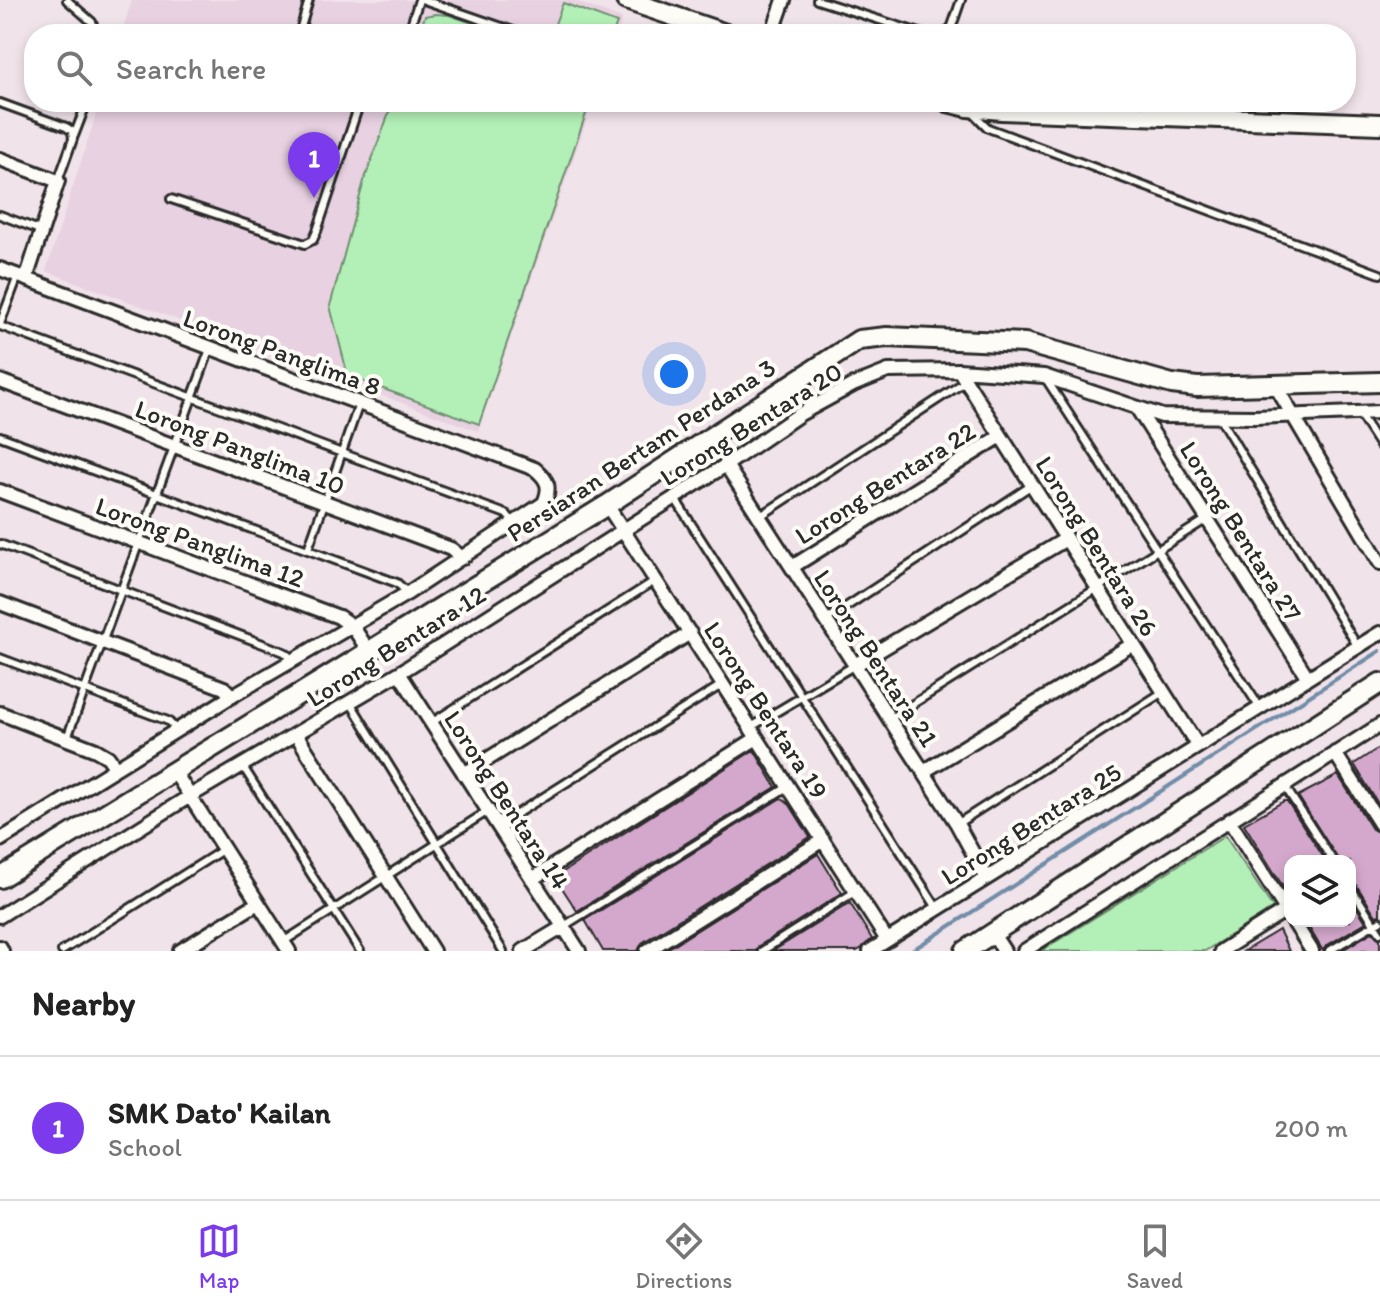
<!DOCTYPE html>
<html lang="en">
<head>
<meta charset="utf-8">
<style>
	:root { --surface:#fff; --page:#f6f6f6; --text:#222; --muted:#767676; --line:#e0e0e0; --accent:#7c3aed }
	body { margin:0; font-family:Itim,sans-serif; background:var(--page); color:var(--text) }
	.controls { position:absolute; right:24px; bottom:24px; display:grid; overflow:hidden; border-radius:16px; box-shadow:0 4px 12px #0003 }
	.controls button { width:72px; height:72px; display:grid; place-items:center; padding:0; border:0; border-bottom:2px solid var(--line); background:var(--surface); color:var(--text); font:40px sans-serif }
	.you { position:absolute; left:674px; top:374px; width:28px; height:28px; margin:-20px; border:6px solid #fff; border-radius:50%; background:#1a73e8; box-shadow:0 0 0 12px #1a73e833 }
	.badge { display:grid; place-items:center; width:52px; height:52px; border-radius:50%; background:var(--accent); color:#fff; font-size:26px; font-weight:700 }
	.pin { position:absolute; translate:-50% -66px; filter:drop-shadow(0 2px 4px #0008) }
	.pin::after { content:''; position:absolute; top:42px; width:28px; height:24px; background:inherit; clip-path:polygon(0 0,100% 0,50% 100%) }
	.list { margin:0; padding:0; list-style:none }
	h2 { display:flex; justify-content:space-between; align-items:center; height:104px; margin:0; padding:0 32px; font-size:34px }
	h2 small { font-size:26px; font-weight:400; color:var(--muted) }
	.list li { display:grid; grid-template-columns:52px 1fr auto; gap:24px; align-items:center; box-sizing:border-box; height:144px; padding:0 32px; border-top:2px solid var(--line) }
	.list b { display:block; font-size:30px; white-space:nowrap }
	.list p { margin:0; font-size:26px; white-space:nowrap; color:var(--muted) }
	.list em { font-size:26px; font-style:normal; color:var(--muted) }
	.icon { flex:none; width:44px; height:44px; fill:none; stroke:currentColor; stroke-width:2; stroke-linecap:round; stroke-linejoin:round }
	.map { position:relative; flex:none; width:1380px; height:951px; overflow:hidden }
	.search { position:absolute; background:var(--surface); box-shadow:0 4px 12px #0003; left:24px; right:24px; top:24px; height:88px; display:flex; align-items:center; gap:20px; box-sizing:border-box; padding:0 28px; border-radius:32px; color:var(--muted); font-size:30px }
	.sheet { height:248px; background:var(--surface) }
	nav { display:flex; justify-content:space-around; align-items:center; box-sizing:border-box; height:112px; border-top:2px solid var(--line); background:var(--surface); font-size:22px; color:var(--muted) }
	nav a { display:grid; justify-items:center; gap:4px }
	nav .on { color:var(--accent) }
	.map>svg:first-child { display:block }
	.built { fill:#e8d1e1 }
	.green { fill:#b3f0b7; stroke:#6f8e71; stroke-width:2 }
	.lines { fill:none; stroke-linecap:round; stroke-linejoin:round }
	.stream { stroke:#718da8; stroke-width:4 }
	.building { fill:#d4a8cc; stroke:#2b2b2b; stroke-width:2 }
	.lane-casing { stroke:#2b2b2b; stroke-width:12 }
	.street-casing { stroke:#2b2b2b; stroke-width:18 }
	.secondary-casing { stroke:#2b2b2b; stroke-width:24 }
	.lane { stroke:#fdfcf7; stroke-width:6 }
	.street { stroke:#fdfcf7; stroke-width:12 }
	.secondary { stroke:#fdfcf7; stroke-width:18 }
	.labels { text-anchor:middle; stroke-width:8; stroke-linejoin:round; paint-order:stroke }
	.street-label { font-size:26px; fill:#2b2b2b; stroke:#fdfcf7 }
</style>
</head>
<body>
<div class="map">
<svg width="1380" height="951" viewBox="0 0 1380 951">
	<rect width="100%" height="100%" fill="#f1e3ea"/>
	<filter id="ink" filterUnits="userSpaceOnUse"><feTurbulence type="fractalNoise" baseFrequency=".0125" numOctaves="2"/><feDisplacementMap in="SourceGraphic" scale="16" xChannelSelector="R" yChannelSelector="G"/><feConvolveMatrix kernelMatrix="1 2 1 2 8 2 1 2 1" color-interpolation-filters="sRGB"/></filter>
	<g filter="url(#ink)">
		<!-- built -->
		<path class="built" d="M132 0H572L622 19 617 34H121Z
			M100 102H593L478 431 46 271Z"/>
		<!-- green -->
		<path class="green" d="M563 3 617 23 613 34H551Z
			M436 14 449 15 504 34H419L425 16Z
			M393 102H590L479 424 348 376 330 306 364 181Z
			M1225 836 1273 908 1205 951H1041Z"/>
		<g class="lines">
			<!-- stream -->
			<path class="stream" d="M911 951 1380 651"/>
		</g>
		<!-- building -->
		<path class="building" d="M1380 747V807L1354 764Z
			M754 750 776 787 577 911 555 877Z
			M1338 775 1372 829 1380 833V915L1376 916 1355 883 1350 880V861H1339L1298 796Z
			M781 798 790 805 810 837 642 943 638 951H603L585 920Z
			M1284 801H1287L1326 861H1290V898L1244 824Z
			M818 854 842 893 759 946 756 951H664Z
			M1350 897 1366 922 1326 946 1323 951 1305 921H1350Z
			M850 903 872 939 862 948 857 951H773Z
			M1279 930 1289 951H1244Z
			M1372 932 1380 939V951H1341Z"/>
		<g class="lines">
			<!-- lane casing -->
			<g class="lane-casing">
				<path id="lane" d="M67 0 92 22 97 34
					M424 0 522 34
					M817 0 923 34
					M299 34 309 0
					M408 34 419 0
					M946 34 952 26 961 0
					M0 103 66 127 72 131 73 139 58 181
					M970 110 988 128 1380 274
					M74 136 87 102
					M171 199 305 244 313 240 317 231 360 102
					M0 215 42 231
					M0 324 18 276
					M0 326 506 514 515 523
					M1046 379 1260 708
					M1358 412 1380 446
					M1219 417 1358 647
					M0 436 397 583 408 593
					M674 497 937 908
					M759 517 966 381
					M0 544 284 652 294 660
					M308 549 359 404
					M826 620 1032 485
					M0 658 168 721 176 729
					M350 702 503 951
					M889 719 1207 519
					M431 723 656 580
					M751 727 855 665
					M67 738 210 349
					M242 765 360 951
					M1284 785 1333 861
					M957 824 1163 692
					M499 825 723 684
					M1350 886 1380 933
					M564 926 789 786
					M283 942 488 811
					M62 951 224 849
					M762 951 856 891
					M1329 951 1380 921"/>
			</g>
			<!-- street casing -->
			<g class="street-casing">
				<path id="street" d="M772 34 784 0
					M0 159 58 181 26 279
					M0 269 535 469C548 480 551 487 544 503L408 593 232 696 0 840
					M959 370 1198 746
					M0 381 451 549 462 558
					M1275 385 1380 563
					M1137 408 1308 678
					M726 465 957 824 986 877
					M0 491 339 617 353 627 370 653
					M607 505 887 940
					M792 567 1001 436
					M0 603 224 688 232 696
					M855 665 1066 539
					M399 673 579 951
					M0 713 96 750 108 757 115 767
					M296 734 433 951
					M1335 753 1380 824
					M174 771 289 951
					M923 772 1133 644
					M464 774 690 633
					M1229 820 1290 916
					M532 879 757 738
					M0 916 190 796 399 673 726 465 800 414 853 385 888 371 959 370 1044 376 1162 416 1255 417 1380 412
					M1293 921 1312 951
					M993 934 1004 951
					M0 947 2 951
					M180 951 258 903
					M523 951 563 927
					M647 951 823 840
					M870 951 1380 633
					M1024 951 1380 725
					M1221 951 1286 910"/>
			</g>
			<!-- secondary casing -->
			<g class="secondary-casing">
				<path id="secondary" d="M626 0 726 34
					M948 102 968 107 1002 110 1380 124
					M0 878 607 505 859 340 887 337 1025 343 1172 384 1197 387 1380 382
					M965 951 1380 683"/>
			</g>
			<!-- lane -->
			<use href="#lane" class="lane"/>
			<!-- street -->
			<use href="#street" class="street"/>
			<!-- secondary -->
			<use href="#secondary" class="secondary"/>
		</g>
	</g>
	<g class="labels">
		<!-- street labels -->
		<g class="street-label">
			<text transform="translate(282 352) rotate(20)" y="9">Lorong Panglima 8</text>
			<text transform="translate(751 424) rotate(-32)" y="9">Lorong Bentara 20</text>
			<text transform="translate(240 447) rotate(21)" y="9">Lorong Panglima 10</text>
			<text transform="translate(641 450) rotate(-33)" y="9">Persiaran Bertam Perdana 3</text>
			<text transform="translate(885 483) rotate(-32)" y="9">Lorong Bentara 22</text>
			<text transform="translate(1241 531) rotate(58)" y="9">Lorong Bentara 27</text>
			<text transform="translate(200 542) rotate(20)" y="9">Lorong Panglima 12</text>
			<text transform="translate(1097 546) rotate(58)" y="9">Lorong Bentara 26</text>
			<text transform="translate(396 646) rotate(-32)" y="9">Lorong Bentara 12</text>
			<text transform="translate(876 658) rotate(57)" y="9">Lorong Bentara 21</text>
			<text transform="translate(766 710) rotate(57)" y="9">Lorong Bentara 19</text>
			<text transform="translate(507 800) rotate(57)" y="9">Lorong Bentara 14</text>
			<text transform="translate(1031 824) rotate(-32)" y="9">Lorong Bentara 25</text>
		</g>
	</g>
</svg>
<div class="controls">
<button><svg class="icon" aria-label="layers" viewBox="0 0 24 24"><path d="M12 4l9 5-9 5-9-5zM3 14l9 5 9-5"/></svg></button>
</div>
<div class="you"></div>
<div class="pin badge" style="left:314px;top:198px">1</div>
<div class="search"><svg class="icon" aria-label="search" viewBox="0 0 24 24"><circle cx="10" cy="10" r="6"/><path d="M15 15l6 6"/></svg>Search here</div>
</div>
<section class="sheet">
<h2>Nearby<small></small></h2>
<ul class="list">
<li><span class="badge">1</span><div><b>SMK Dato' Kailan</b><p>School</p></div><em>200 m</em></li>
</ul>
</section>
<nav>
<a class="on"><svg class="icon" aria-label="map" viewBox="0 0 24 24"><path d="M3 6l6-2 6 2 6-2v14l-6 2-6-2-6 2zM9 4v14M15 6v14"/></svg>Map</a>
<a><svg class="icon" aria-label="directions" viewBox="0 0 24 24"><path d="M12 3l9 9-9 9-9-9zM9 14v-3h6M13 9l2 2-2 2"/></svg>Directions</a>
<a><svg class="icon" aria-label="saved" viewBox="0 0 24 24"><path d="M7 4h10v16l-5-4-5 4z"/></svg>Saved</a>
</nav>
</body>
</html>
